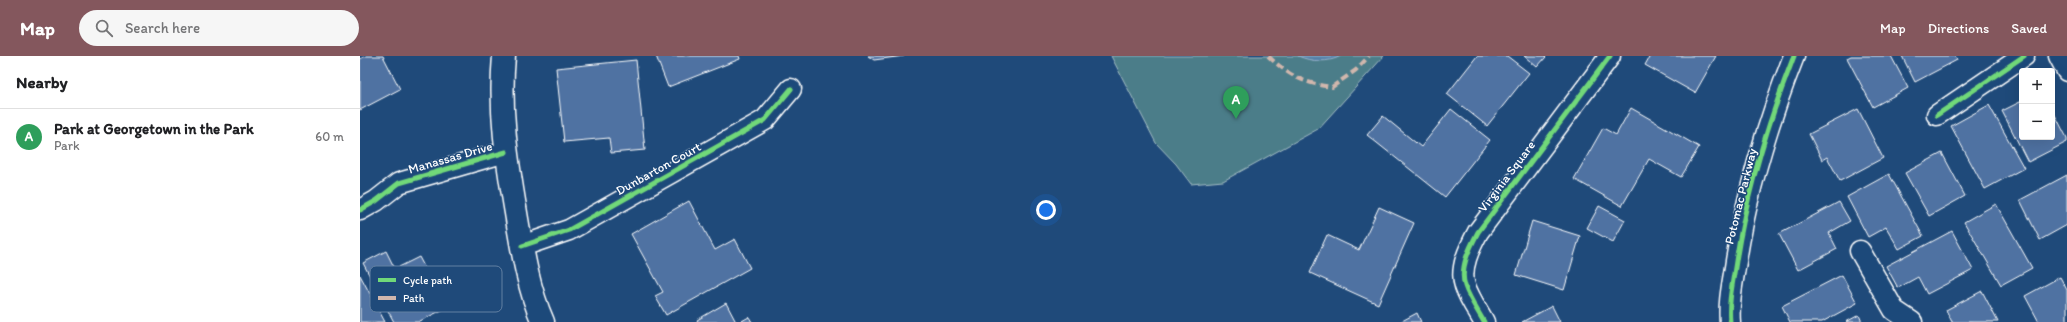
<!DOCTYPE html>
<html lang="en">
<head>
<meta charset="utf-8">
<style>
	:root { --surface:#fff; --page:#f6f6f6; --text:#202124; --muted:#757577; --line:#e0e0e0; --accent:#84575d }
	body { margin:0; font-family:Itim,sans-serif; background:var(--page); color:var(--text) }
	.controls { position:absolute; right:12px; top:12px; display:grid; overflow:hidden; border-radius:4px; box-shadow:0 4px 16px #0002 }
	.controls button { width:36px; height:36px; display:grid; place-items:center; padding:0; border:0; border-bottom:1px solid var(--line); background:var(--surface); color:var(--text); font:20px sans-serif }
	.you { position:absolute; left:686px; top:154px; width:14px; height:14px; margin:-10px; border:3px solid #fff; border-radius:50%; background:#1a73e8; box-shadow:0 0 0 6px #1a73e833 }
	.badge { display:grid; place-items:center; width:26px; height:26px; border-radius:50%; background:var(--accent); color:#fff; font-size:13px; font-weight:700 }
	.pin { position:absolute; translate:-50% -33px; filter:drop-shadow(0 1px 2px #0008) }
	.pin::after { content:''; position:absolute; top:21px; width:14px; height:12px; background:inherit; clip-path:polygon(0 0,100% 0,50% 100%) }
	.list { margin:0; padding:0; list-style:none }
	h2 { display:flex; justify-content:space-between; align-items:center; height:52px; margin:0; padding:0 16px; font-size:17px }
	h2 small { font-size:13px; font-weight:400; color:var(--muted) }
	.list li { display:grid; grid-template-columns:26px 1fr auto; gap:12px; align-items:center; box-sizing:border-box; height:56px; padding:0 16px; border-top:1px solid var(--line) }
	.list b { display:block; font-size:15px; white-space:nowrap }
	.list p { margin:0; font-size:13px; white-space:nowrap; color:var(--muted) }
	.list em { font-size:13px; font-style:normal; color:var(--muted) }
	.icon { flex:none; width:22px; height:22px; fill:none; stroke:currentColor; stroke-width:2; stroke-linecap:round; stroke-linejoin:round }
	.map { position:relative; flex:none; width:1707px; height:266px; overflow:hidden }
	header { display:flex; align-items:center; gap:24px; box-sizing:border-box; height:56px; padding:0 20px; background:var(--accent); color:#fff }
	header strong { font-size:19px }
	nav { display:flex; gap:22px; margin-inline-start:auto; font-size:14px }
	.search { width:280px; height:36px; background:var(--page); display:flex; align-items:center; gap:10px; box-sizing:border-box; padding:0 14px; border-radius:22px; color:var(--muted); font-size:15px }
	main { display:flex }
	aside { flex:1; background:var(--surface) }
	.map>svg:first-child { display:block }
	.green { fill:#4b7d89; stroke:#a5bec4 }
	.water { fill:#5581a9; stroke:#99b3cb }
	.building { fill:#4f72a2; stroke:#fff }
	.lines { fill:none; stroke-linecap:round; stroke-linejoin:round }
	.minor-casing { stroke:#fff; stroke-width:23 }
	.tertiary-casing { stroke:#fff; stroke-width:25 }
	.minor { stroke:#1f4a7a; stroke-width:20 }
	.tertiary { stroke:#1f4a7a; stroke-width:22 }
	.quiet { stroke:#d1b7ad; stroke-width:4; stroke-dasharray:8 4; stroke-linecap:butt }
	.cycleway-casing { stroke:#1f4a7a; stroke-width:8 }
	.cycleway { stroke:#71d979; stroke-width:5 }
	.labels { text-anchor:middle; stroke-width:3; stroke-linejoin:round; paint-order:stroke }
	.street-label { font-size:13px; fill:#fff; stroke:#1f4a7a }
	.key { fill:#1f4a7a; stroke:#6280a2; stroke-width:1 }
	.key-label { font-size:11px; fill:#fff }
</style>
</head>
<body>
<header>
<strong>Map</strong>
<div class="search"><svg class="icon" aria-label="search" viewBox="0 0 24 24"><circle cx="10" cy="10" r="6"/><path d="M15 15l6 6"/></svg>Search here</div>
<nav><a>Map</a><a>Directions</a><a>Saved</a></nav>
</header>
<main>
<aside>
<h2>Nearby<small></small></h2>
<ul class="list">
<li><span class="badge" style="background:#2e9e5b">A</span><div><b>Park at Georgetown in the Park</b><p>Park</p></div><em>60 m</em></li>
</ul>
</aside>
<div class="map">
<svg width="1707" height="266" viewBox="0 0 1707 266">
	<rect width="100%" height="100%" fill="#1f4a7a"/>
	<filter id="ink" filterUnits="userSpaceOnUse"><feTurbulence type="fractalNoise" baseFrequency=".025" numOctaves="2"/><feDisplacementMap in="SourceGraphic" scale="8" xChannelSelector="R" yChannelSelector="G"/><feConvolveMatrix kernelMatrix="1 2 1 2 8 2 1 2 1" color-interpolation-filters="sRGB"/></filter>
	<g filter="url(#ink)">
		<!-- green -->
		<path class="green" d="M751 0H1024L958 73 863 125 831 128 816 108 796 87Z"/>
		<!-- water -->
		<path class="water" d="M938 0H981C968 7 952 6 938 0Z"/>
		<!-- building -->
		<path class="building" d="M6 0H23L40 33 0 54V3Z
			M296 0H379L380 3 308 31Z
			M508 0H544L514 4Z
			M1117 0H1147L1169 17 1127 70 1087 38Z
			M1164 0H1185L1186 1 1177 11Z
			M1290 0H1356L1335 37 1285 9Z
			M1491 0H1531L1548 32 1513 51 1487 2Z
			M1542 0H1595L1597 4 1555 26Z
			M276 4 285 94 251 97 249 82 204 86 196 12Z
			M1662 45V81H1692V53L1707 82V86L1668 106 1642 55Z
			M1629 49 1664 112 1625 133 1591 70Z
			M1271 52 1339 91 1321 121 1289 103 1262 150 1214 123 1243 72 1256 79Z
			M1091 53 1130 84 1085 141 1007 79 1023 60 1061 91Z
			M1498 53 1523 102 1480 125 1467 101 1462 104 1449 78Z
			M1582 97 1605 140 1569 160 1545 117Z
			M1529 118 1563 180 1539 193 1526 171 1508 181 1487 141Z
			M1707 119V169L1680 184 1660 144Z
			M329 145 355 194 375 183 390 212 306 259 295 240 303 236 271 178Z
			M1479 146 1490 165 1469 177 1477 193 1438 214 1419 178Z
			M1636 148 1672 212 1641 229 1604 166Z
			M1239 150 1265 164 1253 186 1227 172Z
			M1019 151 1054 167 1018 248 950 217 967 179 999 194Z
			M1172 165 1220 180 1204 234 1156 219Z
			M1592 175 1613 214 1567 238 1558 221 1538 232 1526 210Z
			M26 195 35 213 59 201 86 252 58 266H34L3 207Z
			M0 219 25 266H0Z
			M1482 219 1497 247 1462 266H1430L1422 250Z
			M1700 221 1707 234V266H1679L1665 240Z
			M1622 235 1638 266H1592L1586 254Z
			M366 247 376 266H338L337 264Z
			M1192 250 1200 266H1162Z
			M1057 257 1061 266H1040Z
			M1499 259 1502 266H1486Z
			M389 261 392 266H380Z"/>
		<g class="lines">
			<!-- minor casing -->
			<g class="minor-casing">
				<path id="minor" d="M1699 0 1707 15
					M1577 59 1664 0
					M0 154 16 145 39 127 146 96
					M162 190 209 174 405 64 431 33
					M1500 195 1534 254 1552 266
					M1124 266C1118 255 1109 242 1105 230 1099 212 1110 191 1118 176L1250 0
					M1370 266C1368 245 1373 226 1376 205 1387 135 1408 66 1434 0"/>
			</g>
			<!-- tertiary casing -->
			<g class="tertiary-casing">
				<path id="tertiary" d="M144 0C139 54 147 104 156 157 162 193 168 232 183 266"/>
			</g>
			<!-- minor -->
			<use href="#minor" class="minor"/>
			<!-- tertiary -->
			<use href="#tertiary" class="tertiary"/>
			<!-- quiet -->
			<path class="quiet" d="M908 0C930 20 942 27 972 31L996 14 1009 0"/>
			<!-- cycleway casing -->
			<g class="cycleway-casing">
				<path id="cycleway" d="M1577 59 1664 0
					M0 154 16 145 39 127 146 96
					M162 190 209 174 405 64 431 33
					M1124 266C1118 255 1109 242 1105 230 1099 212 1110 191 1118 176L1250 0
					M1370 266C1368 245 1373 226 1376 205 1387 135 1408 66 1434 0"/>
			</g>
			<!-- cycleway -->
			<use href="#cycleway" class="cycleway"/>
		</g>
	</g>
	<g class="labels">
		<!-- street labels -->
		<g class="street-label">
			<text transform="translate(90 101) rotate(-16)" y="5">Manassas Drive</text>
			<text transform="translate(298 112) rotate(-29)" y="5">Dunbarton Court</text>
			<text transform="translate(1146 120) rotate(-53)" y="5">Virginia Square</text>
			<text transform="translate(1380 140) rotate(-76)" y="5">Potomac Parkway</text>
		</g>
	</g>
	<!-- legend -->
	<rect x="10" y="210" width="132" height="46" rx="6" class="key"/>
	<rect x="18" y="222" width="18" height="4" fill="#71d979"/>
	<rect x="18" y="240" width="18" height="4" fill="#d1b7ad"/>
	<g class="key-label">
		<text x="43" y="228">Cycle path</text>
		<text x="43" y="246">Path</text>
	</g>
</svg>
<div class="controls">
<button>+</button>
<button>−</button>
</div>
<div class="you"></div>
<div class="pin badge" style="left:876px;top:63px;background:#2e9e5b">A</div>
</div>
</main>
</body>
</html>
